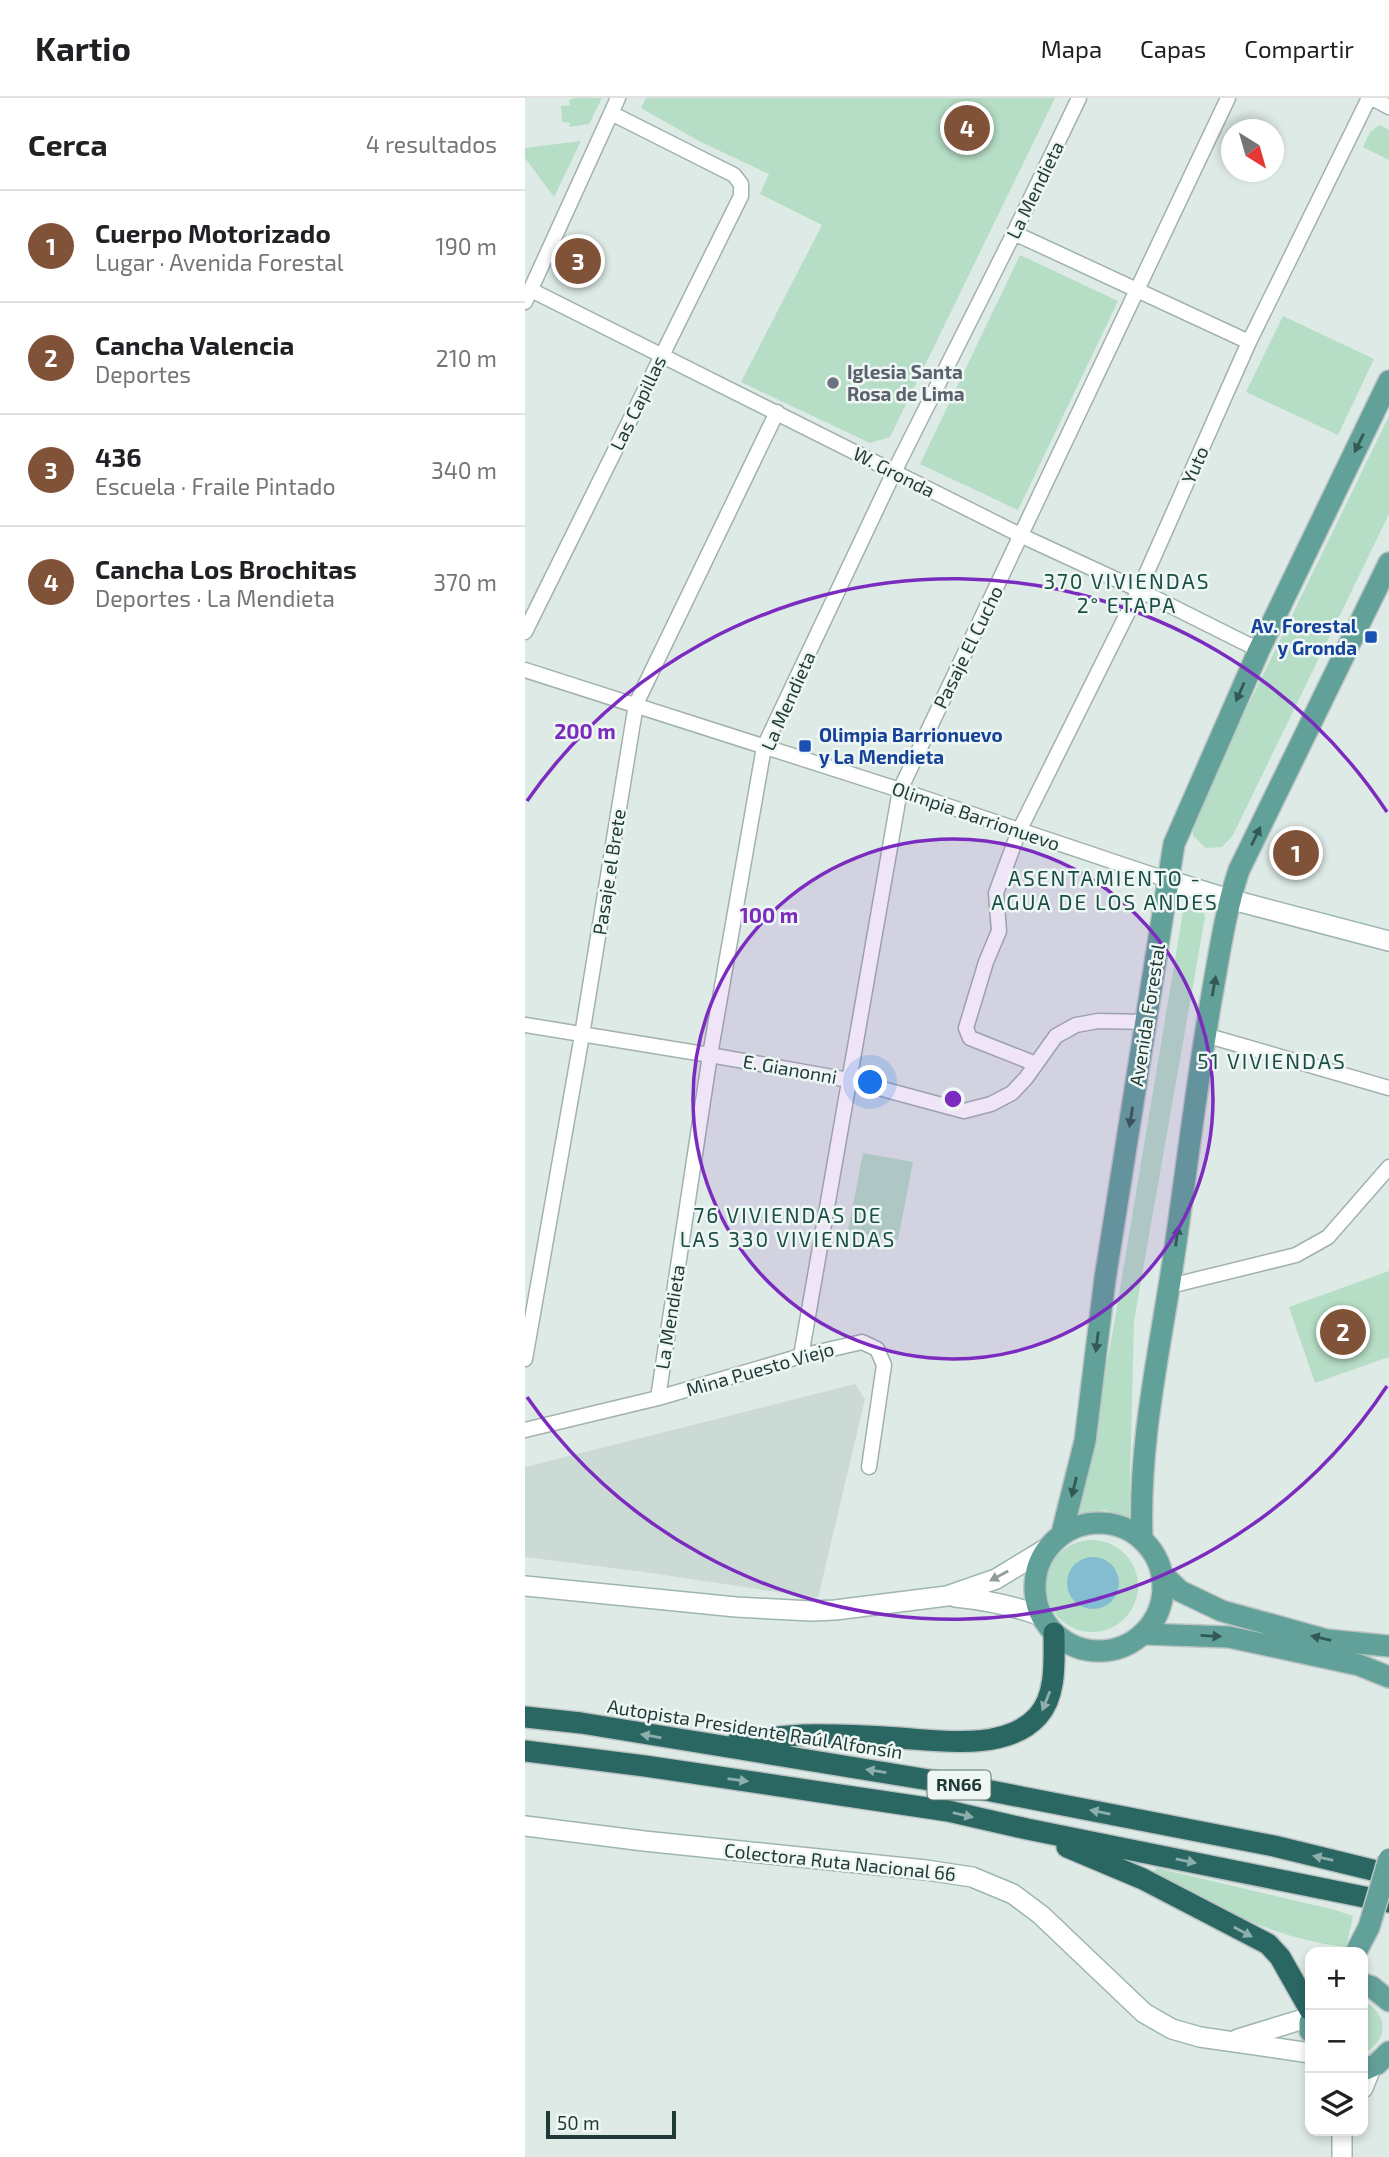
<!DOCTYPE html>
<html lang="es">
<head>
<meta charset="utf-8">
<style>
	:root { --surface:#fff; --page:#f2f2f2; --text:#202124; --muted:#757577; --line:#e0e0e0; --accent:#805238 }
	body { margin:0; font-family:"Exo 2",sans-serif; background:var(--page); color:var(--text) }
	.controls { position:absolute; right:21px; bottom:21px; display:grid; overflow:hidden; border-radius:14px; box-shadow:0 4px 10px #0003 }
	.controls button { width:63px; height:63px; display:grid; place-items:center; padding:0; border:0; border-bottom:2px solid var(--line); background:var(--surface); color:var(--text); font:35px sans-serif }
	.compass { position:absolute; left:696px; top:21px; width:63px; height:63px; border-radius:50%; background:var(--surface); box-shadow:0 4px 10px #0003; rotate:143deg }
	.scale { position:absolute; left:21px; bottom:18px; width:130px; box-sizing:border-box; padding-left:7px; border:4px solid #1f3a37; border-top:0; font-size:19px; line-height:24px; white-space:nowrap; color:#1f3a37; -webkit-text-stroke:5px #eff7f4; paint-order:stroke }
	.you { position:absolute; left:346px; top:985px; width:24px; height:24px; margin:-18px; border:5px solid #fff; border-radius:50%; background:#1a73e8; box-shadow:0 0 0 10px #1a73e833 }
	.badge { display:grid; place-items:center; width:46px; height:46px; border-radius:50%; background:var(--accent); color:#fff; font-size:23px; font-weight:700 }
	.pin { position:absolute; translate:-50% -50%; border:4px solid #fff; box-shadow:0 2px 7px #0006 }
	.list { margin:0; padding:0; list-style:none }
	h2 { display:flex; justify-content:space-between; align-items:center; height:91px; margin:0; padding:0 28px; font-size:30px }
	h2 small { font-size:23px; font-weight:400; color:var(--muted) }
	.list li { display:grid; grid-template-columns:46px 1fr auto; gap:21px; align-items:center; box-sizing:border-box; height:112px; padding:0 28px; border-top:2px solid var(--line) }
	.list b { display:block; font-size:26px; white-space:nowrap }
	.list p { margin:0; font-size:23px; white-space:nowrap; color:var(--muted) }
	.list em { font-size:23px; font-style:normal; color:var(--muted) }
	.icon { flex:none; width:38px; height:38px; fill:none; stroke:currentColor; stroke-width:2; stroke-linecap:round; stroke-linejoin:round }
	.map { position:relative; flex:none; width:864px; height:2059px; overflow:hidden }
	header { display:flex; align-items:center; gap:42px; box-sizing:border-box; height:98px; padding:0 35px; background:var(--surface); border-bottom:2px solid var(--line) }
	header strong { font-size:33px }
	nav { display:flex; gap:38px; margin-inline-start:auto; font-size:24px }
	main { display:flex }
	aside { flex:1; background:var(--surface) }
	.map>svg:first-child { display:block }
	.built { fill:#ccdad6 }
	.green { fill:#b6ddc5 }
	.water { fill:#84bcd2 }
	.lines { fill:none; stroke-linecap:round; stroke-linejoin:round }
	.street-casing { stroke:#a1b2ae; stroke-width:17 }
	.secondary-casing { stroke:#9db6b0; stroke-width:22 }
	.primary-casing { stroke:#bcc4c3; stroke-width:24 }
	.highway-casing { stroke:#bcc4c3; stroke-width:24 }
	.street { stroke:#fff; stroke-width:14 }
	.secondary { stroke:#fff; stroke-width:19 }
	.primary { stroke:#61a199; stroke-width:21 }
	.highway { stroke:#2a6763; stroke-width:21 }
	.primary-bridge-casing { stroke:#bcc4c3; stroke-width:24; stroke-linecap:butt }
	.primary-bridge { stroke:#61a199; stroke-width:21 }
	.oneway { fill:#335954 }
	.oneway2 { fill:#8f9c9b }
	.oneway3 { fill:#8cafac }
	.ring { fill:none; stroke:#7b2cbf; stroke-width:3.5 }
	.worship-dot { fill:#6b7280; stroke:#eff7f4; stroke-width:2.5 }
	.transit-dot { fill:#1a4fb4; stroke:#eff7f4; stroke-width:2.5 }
	.labels { text-anchor:middle; stroke-width:5; stroke-linejoin:round; paint-order:stroke }
	.shield { fill:#eff7f4; stroke:#5d7370; stroke-width:2 }
	.shield-label { font-size:18px; font-weight:bold; fill:#1f3a37 }
	.street-label { font-size:19px; fill:#1f3a37; stroke:#eff7f4 }
	.worship-label { font-size:19px; font-weight:bold; fill:#5b616d; stroke:#eff7f4; text-anchor:start }
	.transit-label { font-size:19px; font-weight:bold; fill:#164399; stroke:#eff7f4; text-anchor:end }
	.neighbourhood-label { font-size:21px; letter-spacing:2px; fill:#1b4d47; stroke:#eff7f4 }
	.centre { fill:#7b2cbf; stroke:#eff7f4; stroke-width:3.5 }
	.ring-label { font-size:21px; text-anchor:middle; font-weight:bold; fill:#7b2cbf; stroke:#eff7f4; stroke-width:5; stroke-linejoin:round; paint-order:stroke }
</style>
</head>
<body>
<header>
<strong>Kartio</strong>
<nav><a>Mapa</a><a>Capas</a><a>Compartir</a></nav>
</header>
<main>
<aside>
<h2>Cerca<small>4 resultados</small></h2>
<ul class="list">
<li><span class="badge">1</span><div><b>Cuerpo Motorizado</b><p>Lugar · Avenida Forestal</p></div><em>190 m</em></li>
<li><span class="badge">2</span><div><b>Cancha Valencia</b><p>Deportes</p></div><em>210 m</em></li>
<li><span class="badge">3</span><div><b>436</b><p>Escuela · Fraile Pintado</p></div><em>340 m</em></li>
<li><span class="badge">4</span><div><b>Cancha Los Brochitas</b><p>Deportes · La Mendieta</p></div><em>370 m</em></li>
</ul>
</aside>
<div class="map">
<svg width="864" height="2059" viewBox="0 0 864 2059">
	<rect width="100%" height="100%" fill="#deeae6"/>
	<!-- built -->
	<path class="built" d="M330 1286 340 1301 293 1500 119 1474 0 1459V1369Z"/>
	<!-- green -->
	<path class="green" d="M51 0H77L64 26 44 29 45 25 37 24 36 8 45 7 44 2Z
		M121 0H530L365 339 345 345 216 284 297 127 235 96 244 76 174 43 116 10Z
		M855 27 864 32V62L838 49 845 34Z
		M56 43 29 99 0 60V50Z
		M495 157 593 203 493 412 395 366Z
		M758 218 849 261 813 337 721 294Z
		M864 318V416L708 737 697 749 681 750 668 738V721Z
		M667 805 676 807 680 819 609 1223 604 1420 580 1412 554 1417 590 1221 658 814 659 809Z
		M338 1055 388 1064 373 1142 323 1133Z
		M864 1173V1259L790 1285 764 1209Z
		M521 1488a46 46 0 1 1 92 0a46 46 0 1 1-92 0Z
		M632 1770 810 1812 828 1818 821 1849C748 1841 691 1808 627 1775Z
		M838 1903C864 1915 864 1944 838 1955Z"/>
	<!-- water -->
	<path class="water" d="M542 1485a26 26 0 1 1 52 0a26 26 0 1 1-52 0Z"/>
	<g class="lines">
		<!-- street casing -->
		<g class="street-casing">
			<path id="street" d="M847 0 864 9
				M489 135 724 244
				M6 192 497 438 614 492 734 552
				M0 204 93 0
				M0 534 216 98V86L209 77 86 15
				M0 572 375 692 643 782
				M0 927 185 957 324 982 439 1013 466 1006 487 995 501 980 531 938 551 927 573 923 621 924
				M680 937 864 990
				M511 966 445 940 441 930 461 864 474 833 471 795 494 733 614 492 724 244 844 0
				M645 1188 771 1157 803 1139 864 1069
				M276 1258 375 692 703 0
				M0 1261 57 937 111 606 252 314
				M133 1300 185 957 239 649 369 374 489 135 554 0
				M0 1332 133 1300 276 1258 337 1244 352 1251 359 1267 344 1369"/>
		</g>
		<!-- secondary casing -->
		<g class="secondary-casing">
			<path id="secondary" d="M643 782 704 801 864 843
				M0 1488 211 1509 286 1513 310 1512 422 1498 471 1481 522 1450
				M430 1499C460 1502 487 1507 516 1518
				M0 1728 119 1743 401 1772 447 1779 488 1796 516 1817 619 1915 647 1931 675 1939 785 1955
				M713 1941 785 1919
				M838 1990 846 1970
				M817 2033V2059"/>
		</g>
		<!-- primary casing -->
		<g class="primary-casing">
			<path id="primary" d="M510 1489a64 64 0 1 1 128 0a64 64 0 1 1-128 0Z
				M537 1435 560 1343 580 1181 649 746 734 552 864 283
				M617 1440C613 1340 637 1243 651 1144 663 1060 673 975 688 891 695 851 701 811 714 772L864 465
				M638 1477 655 1493 697 1513 802 1542 864 1548
				M618 1536 704 1539 834 1567 864 1579
				M831 1854 844 1829
				M838 1886 847 1889 864 1903
				M785 1924V1933
				M838 1972 852 1966 864 1954"/>
		</g>
		<!-- highway casing -->
		<g class="highway-casing">
			<path id="highway" d="M0 1619 56 1625 435 1687 749 1748 864 1776
				M213 1643C235 1641 256 1638 278 1637 310 1636 343 1638 375 1640 416 1643 482 1653 513 1618 532 1597 529 1562 529 1535
				M0 1653 120 1668 423 1713 502 1731 864 1804
				M542 1749 618 1781 743 1846 755 1859 785 1912"/>
		</g>
		<!-- street -->
		<use href="#street" class="street"/>
		<!-- secondary -->
		<use href="#secondary" class="secondary"/>
		<!-- primary -->
		<use href="#primary" class="primary"/>
		<!-- highway -->
		<use href="#highway" class="highway"/>
		<!-- primary-bridge casing -->
		<g class="primary-bridge-casing">
			<path id="primary-bridge" d="M844 1829 864 1761"/>
		</g>
		<!-- primary-bridge -->
		<use href="#primary-bridge" class="primary-bridge"/>
	</g>
	<!-- one-way arrows -->
	<defs><path id="oneway-solid" d="M-6-.8H1V-3.2L6.5 0L1 3.2V.8H-6Z" transform="scale(1.75)"/></defs>
	<g class="oneway">
		<use href="#oneway-solid" transform="translate(834 345) rotate(116)"/>
		<use href="#oneway-solid" transform="translate(715 594) rotate(114)"/>
		<use href="#oneway-solid" transform="translate(731 738) rotate(-64)"/>
		<use href="#oneway-solid" transform="translate(689 888) rotate(-80)"/>
		<use href="#oneway-solid" transform="translate(606 1019) rotate(99)"/>
		<use href="#oneway-solid" transform="translate(652 1138) rotate(-82)"/>
		<use href="#oneway-solid" transform="translate(572 1244) rotate(97)"/>
		<use href="#oneway-solid" transform="translate(549 1389) rotate(104)"/>
		<use href="#oneway-solid" transform="translate(686 1538) rotate(3)"/>
		<use href="#oneway-solid" transform="translate(796 1540) rotate(-167)"/>
	</g>
	<use class="oneway2" href="#oneway-solid" transform="translate(474 1478) rotate(152)"/>
	<g class="oneway3">
		<use href="#oneway-solid" transform="translate(521 1603) rotate(112)"/>
		<use href="#oneway-solid" transform="translate(126 1638) rotate(-170)"/>
		<use href="#oneway-solid" transform="translate(351 1673) rotate(-171)"/>
		<use href="#oneway-solid" transform="translate(213 1682) rotate(8)"/>
		<use href="#oneway-solid" transform="translate(575 1714) rotate(-169)"/>
		<use href="#oneway-solid" transform="translate(438 1717) rotate(13)"/>
		<use href="#oneway-solid" transform="translate(798 1760) rotate(-167)"/>
		<use href="#oneway-solid" transform="translate(661 1763) rotate(11)"/>
		<use href="#oneway-solid" transform="translate(718 1834) rotate(28)"/>
	</g>
	<!-- distance rings -->
	<circle cx="428" cy="1001" r="260" fill="#7b2cbf" fill-opacity=".12"/>
	<g class="ring">
		<circle cx="428" cy="1001" r="260"/>
		<path d="M862 1288A520 520 0 0 1 2 1299M2 703A520 520 0 0 1 862 714"/>
	</g>
	<!-- markers -->
	<circle class="worship-dot" cx="308" cy="285" r="7"/>
	<g class="transit-dot">
		<rect x="839" y="532" width="14" height="14" rx="3.5"/>
		<rect x="273" y="641" width="14" height="14" rx="3.5"/>
	</g>
	<g class="labels">
		<!-- shield labels -->
		<rect class="shield" x="402.5" y="1672.5" width="63" height="29" rx="5"/>
		<g class="shield-label">
			<text x="434" y="1693">RN66</text>
		</g>
		<!-- street labels -->
		<g class="street-label">
			<text transform="translate(510 92) rotate(-64)" y="7">La Mendieta</text>
			<text transform="translate(113 305) rotate(-64)" y="7">Las Capillas</text>
			<text transform="translate(670 367) rotate(-66)" y="7">Yuto</text>
			<text transform="translate(369 374) rotate(27)" y="7">W. Gronda</text>
			<text transform="translate(443 549) rotate(-64)" y="7">Pasaje El Cucho</text>
			<text transform="translate(263 603) rotate(-66)" y="7">La Mendieta</text>
			<text transform="translate(451 718) rotate(19)" y="7">Olimpia Barrionuevo</text>
			<text transform="translate(84 774) rotate(-81)" y="7">Pasaje el Brete</text>
			<text transform="translate(622 917) rotate(-81)" y="7">Avenida Forestal</text>
			<text transform="translate(265 971) rotate(10)" y="7">E. Gianonni</text>
			<text transform="translate(145 1219) rotate(-81)" y="7">La Mendieta</text>
			<text transform="translate(235 1271) rotate(-16)" y="7">Mina Puesto Viejo</text>
			<text transform="translate(230 1631) rotate(9)" y="7">Autopista Presidente Raúl Alfonsín</text>
			<text transform="translate(315 1764) rotate(6)" y="7">Colectora Ruta Nacional 66</text>
		</g>
		<!-- worship labels -->
		<g class="worship-label">
			<text x="322" y="281">Iglesia Santa<tspan x="322" dy="22">Rosa de Lima</tspan></text>
		</g>
		<!-- transit labels -->
		<g class="transit-label">
			<text x="832" y="535">Av. Forestal<tspan x="832" dy="22">y Gronda</tspan></text>
			<text x="294" y="644" text-anchor="start">Olimpia Barrionuevo<tspan x="294" dy="22">y La Mendieta</tspan></text>
		</g>
		<!-- neighbourhood labels -->
		<g class="neighbourhood-label">
			<text x="602" y="491">370 VIVIENDAS<tspan x="602" dy="24">2° ETAPA</tspan></text>
			<text x="580" y="788">ASENTAMIENTO -<tspan x="580" dy="24">AGUA DE LOS ANDES</tspan></text>
			<text x="747" y="971">51 VIVIENDAS</text>
			<text x="263" y="1125">76 VIVIENDAS DE<tspan x="263" dy="24">LAS 330 VIVIENDAS</tspan></text>
		</g>
	</g>
	<circle cx="428" cy="1001" r="10" class="centre"/>
	<g class="ring-label">
		<text x="60" y="641">200 m</text>
		<text x="244" y="825">100 m</text>
	</g>
</svg>
<div class="controls">
<button>+</button>
<button>−</button>
<button><svg class="icon" aria-label="layers" viewBox="0 0 24 24"><path d="M12 4l9 5-9 5-9-5zM3 14l9 5 9-5"/></svg></button>
</div>
<svg class="compass" viewBox="-18 -18 36 36"><path d="M0-13l5 13h-10z" fill="#e53935"/><path d="M0 13l5-13h-10z" fill="#757577"/></svg>
<div class="scale">50 m</div>
<div class="you"></div>
<div class="pin badge" style="left:771px;top:755px">1</div>
<div class="pin badge" style="left:818px;top:1234px">2</div>
<div class="pin badge" style="left:53px;top:163px">3</div>
<div class="pin badge" style="left:442px;top:30px">4</div>
</div>
</main>
</body>
</html>
